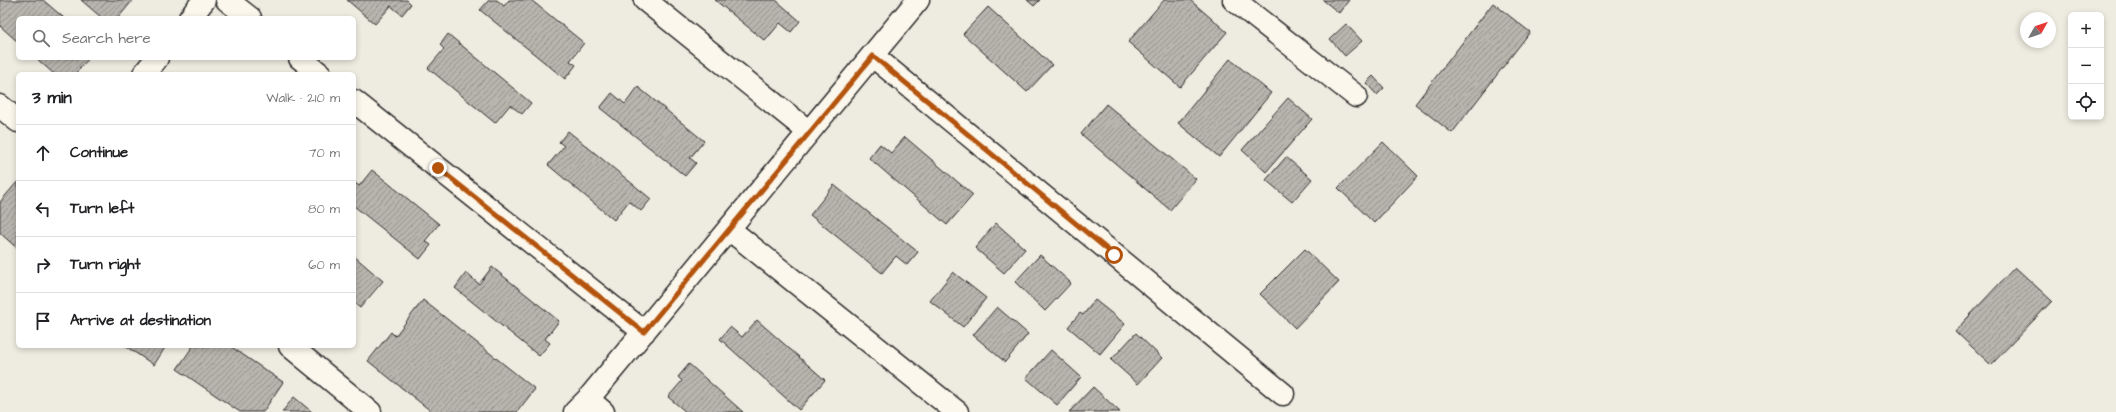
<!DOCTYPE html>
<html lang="en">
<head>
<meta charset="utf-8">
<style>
	:root { --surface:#fff; --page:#f6f6f6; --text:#202124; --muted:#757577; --line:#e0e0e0 }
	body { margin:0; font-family:"Architects Daughter",sans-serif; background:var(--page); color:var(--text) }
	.controls { position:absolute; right:12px; top:12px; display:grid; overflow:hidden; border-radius:6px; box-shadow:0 2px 6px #0003 }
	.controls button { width:36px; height:36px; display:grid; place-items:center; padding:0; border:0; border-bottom:1px solid var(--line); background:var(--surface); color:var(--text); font:20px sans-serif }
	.compass { position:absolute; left:2020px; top:12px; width:36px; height:36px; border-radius:50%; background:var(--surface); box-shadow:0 2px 6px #0003; rotate:50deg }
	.stop { position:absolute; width:12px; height:12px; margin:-9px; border:3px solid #b45309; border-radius:50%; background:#fff }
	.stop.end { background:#b45309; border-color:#fff; box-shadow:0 1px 4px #0008 }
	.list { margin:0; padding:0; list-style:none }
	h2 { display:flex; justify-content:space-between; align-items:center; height:52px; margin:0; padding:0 16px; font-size:17px }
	h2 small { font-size:13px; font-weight:400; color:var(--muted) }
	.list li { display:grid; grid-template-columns:26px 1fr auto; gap:12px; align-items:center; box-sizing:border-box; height:56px; padding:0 16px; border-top:1px solid var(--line) }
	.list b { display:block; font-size:15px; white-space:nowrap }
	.list em { font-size:13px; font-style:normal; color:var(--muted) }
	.icon { flex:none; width:22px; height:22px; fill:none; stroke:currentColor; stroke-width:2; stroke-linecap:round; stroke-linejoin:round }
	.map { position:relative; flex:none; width:2116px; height:412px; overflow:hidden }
	.search { position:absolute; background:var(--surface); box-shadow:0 2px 6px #0003; left:16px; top:16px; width:340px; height:44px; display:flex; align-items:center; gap:10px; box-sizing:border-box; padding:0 14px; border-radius:6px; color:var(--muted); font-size:15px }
	.panel { position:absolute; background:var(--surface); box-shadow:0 2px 6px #0003; left:16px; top:72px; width:340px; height:276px; border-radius:6px }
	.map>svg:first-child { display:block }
	.building { fill:url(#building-hatch); stroke:#2b2b2b }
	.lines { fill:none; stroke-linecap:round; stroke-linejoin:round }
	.minor-casing { stroke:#2b2b2b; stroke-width:25 }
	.minor { stroke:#fbf7ec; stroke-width:22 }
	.route { stroke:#b45309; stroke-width:5 }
</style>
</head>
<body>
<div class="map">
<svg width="2116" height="412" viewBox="0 0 2116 412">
	<defs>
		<pattern id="building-hatch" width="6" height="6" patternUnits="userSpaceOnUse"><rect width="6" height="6" fill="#b8b5ae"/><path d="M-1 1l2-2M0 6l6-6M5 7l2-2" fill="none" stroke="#96938e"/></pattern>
	</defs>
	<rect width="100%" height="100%" fill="#eeebe0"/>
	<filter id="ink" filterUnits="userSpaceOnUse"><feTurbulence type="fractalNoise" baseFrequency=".025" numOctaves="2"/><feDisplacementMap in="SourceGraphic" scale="8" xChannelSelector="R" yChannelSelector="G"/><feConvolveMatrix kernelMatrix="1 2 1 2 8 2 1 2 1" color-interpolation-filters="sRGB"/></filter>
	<g filter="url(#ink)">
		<!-- building -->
		<path class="building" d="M0 0H43L64 18H18V42L0 26Z
			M81 0H133L118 18H102Z
			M347 0H407L411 4 402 15 391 6 375 24Z
			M489 0H497L504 6 509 0H531L584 43 570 61 576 65 565 79 480 10Z
			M715 0H776L800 21 791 32 780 23 765 41Z
			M1027 0H1040L1034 6Z
			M1164 0H1190L1227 32 1180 87 1128 42Z
			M1323 0H1349L1339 13Z
			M1493 3 1530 32 1452 133 1415 104Z
			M988 7 1052 65 1027 92 963 34Z
			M1346 24 1362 41 1345 56 1330 39Z
			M448 34 531 103 522 114 510 105 495 123 428 68 444 49 440 45Z
			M36 58H89L75 74H54Z
			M1230 59 1271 93 1219 157 1178 123Z
			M1373 76 1384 88 1377 95 1366 83Z
			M638 87 704 141 690 158 696 163 685 176 600 108 612 93 625 104Z
			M1288 98 1312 119 1266 172 1242 150Z
			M1106 104 1196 179 1170 210 1081 134Z
			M568 131 651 199 641 211 629 201 614 220 548 165 564 146 559 142Z
			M905 137 973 195 947 225 869 158 880 144 891 153Z
			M1383 142 1418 176 1374 223 1338 188Z
			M1286 157 1312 179 1292 202 1266 180Z
			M372 170 439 224 425 241 431 245 420 259 354 206V182L359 186Z
			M18 181V249L0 233V202Z
			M834 185 918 252 907 265 896 256 882 273 810 215Z
			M996 223 1025 249 1004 273 975 248Z
			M1305 249 1339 282 1295 328 1260 294Z
			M1040 255 1071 283 1045 311 1015 282Z
			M354 256 383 281 360 308 354 303Z
			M492 267 559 321 545 339 550 343 539 356 455 288 466 273 479 284Z
			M2015 267 2052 301 1991 365 1955 331Z
			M953 272 986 298 963 327 930 301Z
			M423 300 535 389 517 412H432L368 361 391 332 395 336Z
			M1095 300 1125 324 1100 354 1068 327 1080 313 1083 315Z
			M997 307 1028 334 1005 362 973 335Z
			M757 320 825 380 799 410 720 339 730 327 742 337Z
			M1136 333 1162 358 1138 384 1111 360Z
			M125 346H166L154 365Z
			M193 346H230L283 382 263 412H240L177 369Z
			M1051 350 1081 377 1057 405 1026 378Z
			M689 364 743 412H686L668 397 682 381 678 377Z
			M1093 387 1120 412H1069Z
			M294 397 312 412H282Z"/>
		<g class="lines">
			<!-- minor casing -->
			<g class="minor-casing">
				<path id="minor" d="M227 0 250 18
					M645 0 809 132
					M1234 0 1356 96
					M190 18 204 0
					M873 56 1283 394
					M300 58 320 74
					M144 74 157 58
					M354 101 644 332
					M0 106 18 121
					M729 229 957 412
					M290 346 370 412
					M588 399 603 412
					M575 412 588 399 918 0"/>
			</g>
			<!-- minor -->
			<use href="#minor" class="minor"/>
		</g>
	</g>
	<g class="lines" filter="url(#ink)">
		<!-- route -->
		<path class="route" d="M438 168 644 332 873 56 1114 255"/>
	</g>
</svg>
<div class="controls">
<button>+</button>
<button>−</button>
<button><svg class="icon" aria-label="locate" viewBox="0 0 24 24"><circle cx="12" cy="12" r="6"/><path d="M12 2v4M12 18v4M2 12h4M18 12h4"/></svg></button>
</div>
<svg class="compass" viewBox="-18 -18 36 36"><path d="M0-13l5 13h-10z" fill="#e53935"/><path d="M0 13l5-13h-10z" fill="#757577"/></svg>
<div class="stop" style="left:1114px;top:255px"></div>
<div class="stop end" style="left:438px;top:168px"></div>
<div class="search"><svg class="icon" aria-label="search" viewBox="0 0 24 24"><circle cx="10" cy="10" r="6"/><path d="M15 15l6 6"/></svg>Search here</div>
<section class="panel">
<h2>3 min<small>Walk · 210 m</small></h2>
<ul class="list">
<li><svg class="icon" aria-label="ahead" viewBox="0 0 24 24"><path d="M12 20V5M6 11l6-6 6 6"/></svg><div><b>Continue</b></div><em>70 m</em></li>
<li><svg class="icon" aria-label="left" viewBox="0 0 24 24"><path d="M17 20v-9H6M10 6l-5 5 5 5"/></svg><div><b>Turn left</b></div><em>80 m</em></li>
<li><svg class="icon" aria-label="right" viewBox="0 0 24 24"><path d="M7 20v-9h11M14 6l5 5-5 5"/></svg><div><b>Turn right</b></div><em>60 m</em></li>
<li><svg class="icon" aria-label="arrive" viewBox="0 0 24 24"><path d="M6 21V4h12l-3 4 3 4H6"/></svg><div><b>Arrive at destination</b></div></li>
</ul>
</section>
</div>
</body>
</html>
